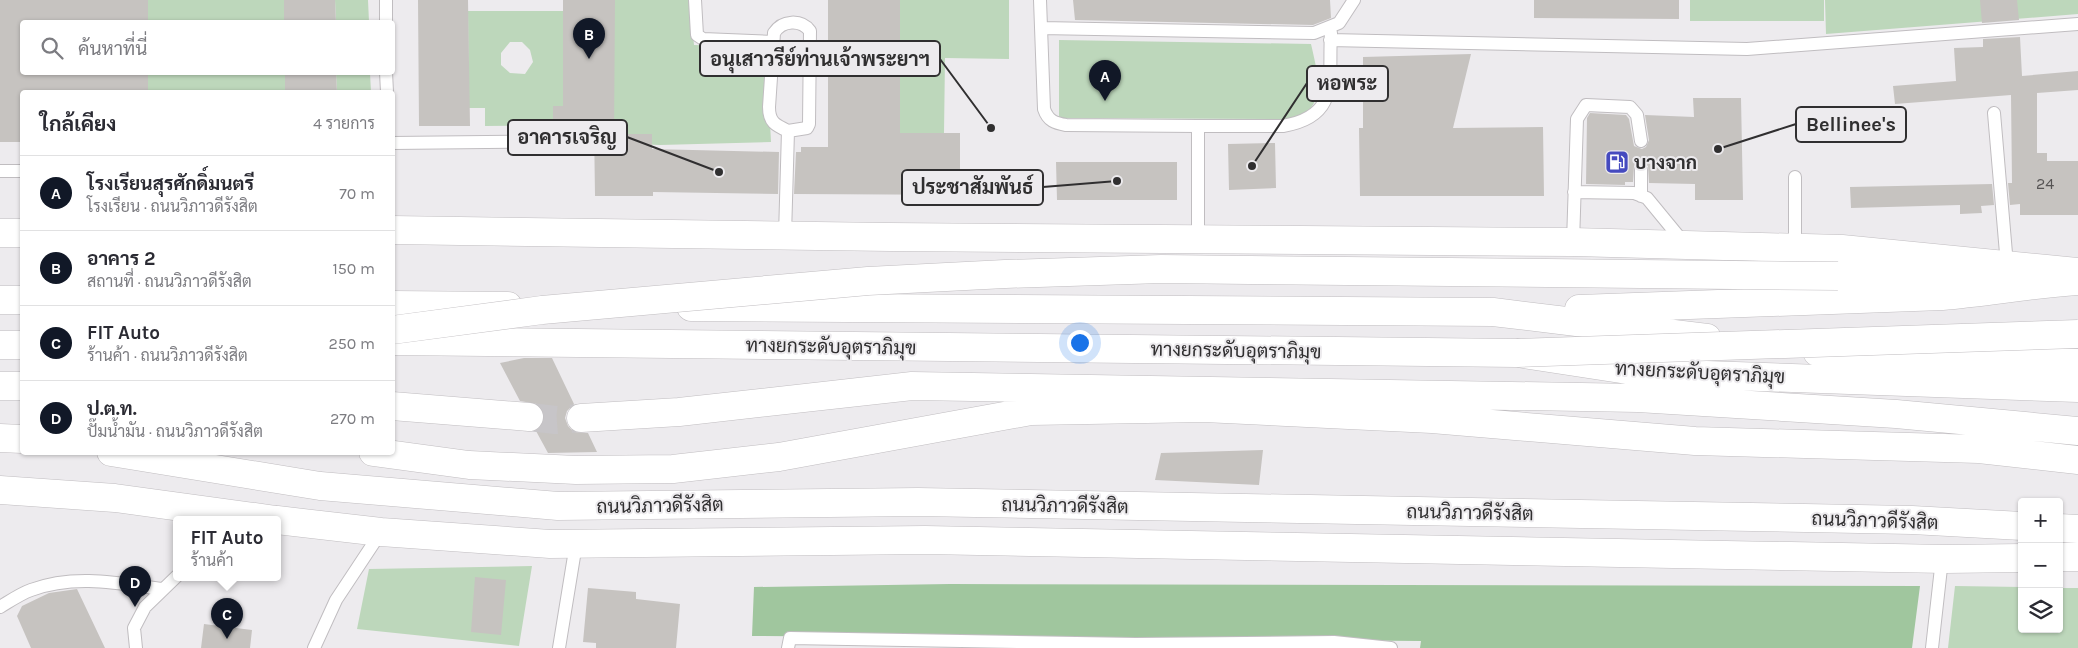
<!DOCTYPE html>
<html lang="th">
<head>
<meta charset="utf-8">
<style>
	:root { --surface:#fff; --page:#f2f2f3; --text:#2b2b33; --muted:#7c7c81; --line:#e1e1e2; --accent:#111827 }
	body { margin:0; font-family:Karla,Sarabun,sans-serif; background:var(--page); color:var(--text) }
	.controls { position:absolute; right:15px; bottom:15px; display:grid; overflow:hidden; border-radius:5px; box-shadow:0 1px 4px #0004 }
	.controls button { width:45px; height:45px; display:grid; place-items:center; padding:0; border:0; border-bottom:1px solid var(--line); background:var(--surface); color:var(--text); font:25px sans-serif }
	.you { position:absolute; left:1079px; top:342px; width:18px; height:18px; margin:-12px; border:4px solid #fff; border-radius:50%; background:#1a73e8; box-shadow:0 0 0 8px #1a73e833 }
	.badge { display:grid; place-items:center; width:32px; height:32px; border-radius:50%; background:var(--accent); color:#fff; font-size:16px; font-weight:700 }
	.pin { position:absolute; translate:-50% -41px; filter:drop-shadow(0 1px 2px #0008) }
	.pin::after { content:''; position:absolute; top:26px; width:18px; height:15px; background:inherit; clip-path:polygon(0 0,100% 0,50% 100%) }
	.popup { position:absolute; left:173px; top:516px; width:108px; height:65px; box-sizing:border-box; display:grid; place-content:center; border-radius:5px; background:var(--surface); filter:drop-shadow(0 1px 4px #0005); font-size:16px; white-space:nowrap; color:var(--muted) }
	.popup b { font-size:19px; color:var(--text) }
	.popup::after { content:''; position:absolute; left:50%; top:100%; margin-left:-10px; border:10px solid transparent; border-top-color:var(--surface) }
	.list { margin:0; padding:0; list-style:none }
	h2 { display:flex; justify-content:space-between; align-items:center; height:65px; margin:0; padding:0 20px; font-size:21px }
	h2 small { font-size:16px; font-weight:400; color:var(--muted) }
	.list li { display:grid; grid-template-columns:32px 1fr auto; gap:15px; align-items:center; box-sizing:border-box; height:75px; padding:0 20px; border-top:1px solid var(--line) }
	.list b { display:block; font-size:19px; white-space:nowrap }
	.list p { margin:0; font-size:16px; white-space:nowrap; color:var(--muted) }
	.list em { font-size:16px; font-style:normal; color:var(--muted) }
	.icon { flex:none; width:28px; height:28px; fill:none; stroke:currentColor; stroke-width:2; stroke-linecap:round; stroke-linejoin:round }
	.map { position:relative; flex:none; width:2078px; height:648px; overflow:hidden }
	.search { position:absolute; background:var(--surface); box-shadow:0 1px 4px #0004; left:20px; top:20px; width:375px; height:55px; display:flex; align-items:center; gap:12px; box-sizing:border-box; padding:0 18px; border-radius:5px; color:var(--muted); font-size:19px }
	.panel { position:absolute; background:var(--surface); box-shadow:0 1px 4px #0004; left:20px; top:90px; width:375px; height:365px; border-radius:5px }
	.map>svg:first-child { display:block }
	.green { fill:#bdd7bb; fill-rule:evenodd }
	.forest { fill:#a0c69e }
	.building { fill:#c6c3c0 }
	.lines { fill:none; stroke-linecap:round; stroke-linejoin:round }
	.motorway-tunnel { stroke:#c7c5c8; stroke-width:28; stroke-dasharray:28 14; stroke-linecap:butt }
	.service-casing { stroke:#c0bdc0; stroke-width:14 }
	.secondary-casing { stroke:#c0bdc0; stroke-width:29 }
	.trunk-casing { stroke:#c0bdc0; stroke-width:29 }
	.motorway-casing { stroke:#c0bdc0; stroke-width:29 }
	.service { stroke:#fff; stroke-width:12 }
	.secondary { stroke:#fff; stroke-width:28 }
	.trunk { stroke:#fff; stroke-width:28 }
	.motorway { stroke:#fff; stroke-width:28 }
	.motorway-bridge-casing { stroke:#c0bdc0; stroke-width:29; stroke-linecap:butt }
	.motorway-bridge { stroke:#fff; stroke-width:28 }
	.labels { text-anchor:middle; stroke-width:4; stroke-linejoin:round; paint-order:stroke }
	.number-label { font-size:16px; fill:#565454 }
	.poi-label { font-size:19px; font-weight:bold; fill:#302f30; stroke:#edebee; text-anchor:start }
	.street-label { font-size:19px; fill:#302f30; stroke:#edebee }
	.leader { fill:none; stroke:#302f30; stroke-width:2 }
	.callout-dot { fill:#302f30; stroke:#edebee; stroke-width:2 }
	.callout { fill:#edebee; stroke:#302f30; stroke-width:2 }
	.callout-label { font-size:20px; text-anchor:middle; font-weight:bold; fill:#302f30 }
</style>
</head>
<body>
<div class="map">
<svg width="2078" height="648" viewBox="0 0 2078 648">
	<rect width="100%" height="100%" fill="#edebee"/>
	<!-- green -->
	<path class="green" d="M148 0H284L285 22H148Z
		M335 0H368L369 22H336Z
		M610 0H690L694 45 766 47 771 142 660 145 611 143Z
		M865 0H1009V59L945 58 944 133 878 138Z
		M1690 0H1824V21H1690Z
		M1825 0H2078V14L1826 34Z
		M468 11H563V106H553V125L485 126V108H469ZM510 42H522L530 50 533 62 525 74 510 73 501 65V53Z
		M1059 40 1311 44C1318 75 1329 112 1288 119L1059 118Z
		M148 73H285V92H148Z
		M336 73H370L371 92H337Z
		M532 566 519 646 357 629 369 569Z
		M1955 586 2022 587V629H2059V588H2078V648H1948Z"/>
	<!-- forest -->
	<path class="forest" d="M950 584 1920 586 1912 648H1420L1421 641 752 636 754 587Z"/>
	<!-- building -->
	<path class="building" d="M0 0H148V22H22V72H148V92H22V142H0Z
		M284 0H335L336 22H284Z
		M418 0H468L470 126H419Z
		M563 0H615L614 134H652V149L779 152 778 194 653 192V196H595L594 126 553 125V106H563Z
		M828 0H900V133H960V171H988V195L794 194 796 152H801V147H828Z
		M1073 0H1330L1331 18 1313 25 1075 20Z
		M1534 0H1679V19L1534 18Z
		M1980 0H2017L2019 20 1982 23Z
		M2020 37 2022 76 2078 71V90L2037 93V153H2047V161H2078V215H2020V204L2010 205 2008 183H2012L2011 95 1895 104 1893 86 1956 81 1954 48 1983 47V39Z
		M1471 54 1453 128 1543 127 1544 196H1360L1359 128H1363V57Z
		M285 72H336L337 92H285Z
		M1693 98H1741L1743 200H1695V184L1649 183 1648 166 1641 162 1634 166 1633 182H1625V185L1586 184 1587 118 1590 113 1626 115 1629 119 1634 146 1642 149 1646 147 1649 140 1645 115 1694 117Z
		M1275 143 1276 188 1229 190 1228 144Z
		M1056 162H1177V200H1057Z
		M1992 184 1994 205 1981 206 1982 213 1960 214V205L1851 208 1850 187Z
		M524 358H552L574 404 567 411 565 418 568 426 574 432 588 433 597 452 548 453 536 431 542 426 544 419 543 410 537 404 520 401 500 363Z
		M1263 450 1259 485 1155 480 1161 453Z
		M475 577 506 580 501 635 471 632Z
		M588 588 636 592V599L680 604 676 648H596V643L583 642Z
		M77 589 105 648H31L17 616 22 606 49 593Z
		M204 624 252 630 250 648H201Z"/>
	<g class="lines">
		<!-- motorway-tunnel -->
		<path class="motorway-tunnel" d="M529 417 556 420 581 418"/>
		<!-- service casing -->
		<g class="service-casing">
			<path id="service" d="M386 0V22
				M695 0 697 35 703 39 773 42
				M1040 0 1044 109C1048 121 1055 123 1066 125L1198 126V238
				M1041 28 1314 33 1339 23 1354 0
				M1330 40 1747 49 2078 24
				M386 72 387 92
				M1994 113 2007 265
				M1198 126H1283C1341 116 1328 79 1331 33
				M392 143 585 141
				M0 171H22
				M1574 192 1634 193 1647 198 1684 243
				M1641 196V170
				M785 235 788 131 807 128 809 124 810 31C801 19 782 20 774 33L769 107C769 122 775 125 788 131
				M1573 242 1577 119 1586 105 1630 107 1637 115 1641 141
				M1795 247V177
				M0 607C10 601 20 594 31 590 74 574 118 583 162 589
				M136 648 134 628 145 607 177 576
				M314 648 336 600 381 532
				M559 648 576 544
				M788 648 790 638 1136 644 1334 642 1391 648
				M1932 648 1942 559"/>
		</g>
		<!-- secondary casing -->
		<g class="secondary-casing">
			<path id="secondary" d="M392 230 890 237 1573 242 1842 249 2078 272
				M0 233H22
				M0 490 115 498 276 520
				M277 520 381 532 550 544 925 540 1946 559 2022 558
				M2059 557H2078"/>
		</g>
		<!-- trunk casing -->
		<g class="trunk-casing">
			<path id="trunk" d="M0 300H22
				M392 305 508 306
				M691 307 1493 312 1707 338
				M1579 309 1942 296C1988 292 2032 284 2078 281
				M1817 352 1844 355 2078 363
				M0 438 22 439
				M111 452 320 486 558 506 918 502 1912 520 2022 526
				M2059 528 2078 529"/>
		</g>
		<!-- motorway casing -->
		<g class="motorway-casing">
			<path id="motorway" d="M1838 276 2035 284
				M392 341 1517 353 1647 373 2078 388
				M0 345H22
				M0 386H22
				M392 406 529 417
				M581 418 679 412 912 386 1638 398 1896 414 2078 431
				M373 452 469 465 576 470 673 469 779 457 1031 411 1204 408 1432 419 1695 441 1979 449 2078 460"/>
		</g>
		<!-- service -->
		<use href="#service" class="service"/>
		<!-- secondary -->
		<use href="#secondary" class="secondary"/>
		<!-- trunk -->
		<use href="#trunk" class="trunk"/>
		<!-- motorway -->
		<use href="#motorway" class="motorway"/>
		<!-- motorway-bridge casing -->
		<g class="motorway-bridge-casing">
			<path id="motorway-bridge" d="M392 330 542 310 868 281 1005 274 1161 269 1838 276
				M1517 353 2078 334"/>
		</g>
		<!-- motorway-bridge -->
		<use href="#motorway-bridge" class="motorway-bridge"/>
	</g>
	<!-- icons -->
	<defs>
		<g id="fuel-square" transform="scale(1.25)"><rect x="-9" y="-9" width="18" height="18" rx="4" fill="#454abf" stroke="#edebee"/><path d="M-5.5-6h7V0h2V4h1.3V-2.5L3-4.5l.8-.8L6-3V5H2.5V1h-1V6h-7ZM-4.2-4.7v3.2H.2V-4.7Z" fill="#fff"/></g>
	</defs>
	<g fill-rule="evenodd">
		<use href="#fuel-square" x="1617" y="162"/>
	</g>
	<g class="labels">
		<!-- number labels -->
		<g class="number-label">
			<text x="2045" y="189">24</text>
		</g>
		<!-- poi labels -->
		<g class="poi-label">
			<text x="1634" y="169">บางจาก</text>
		</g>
		<!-- street labels -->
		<g class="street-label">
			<text transform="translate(831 346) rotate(1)" y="7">ทางยกระดับอุตราภิมุข</text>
			<text transform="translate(1236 350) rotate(1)" y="7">ทางยกระดับอุตราภิมุข</text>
			<text transform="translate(1700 372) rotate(3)" y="7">ทางยกระดับอุตราภิมุข</text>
			<text transform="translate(660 505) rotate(-1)" y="7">ถนนวิภาวดีรังสิต</text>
			<text transform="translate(1065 505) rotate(1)" y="7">ถนนวิภาวดีรังสิต</text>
			<text transform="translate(1470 512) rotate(1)" y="7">ถนนวิภาวดีรังสิต</text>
			<text transform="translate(1875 520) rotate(2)" y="7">ถนนวิภาวดีรังสิต</text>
		</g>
	</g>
	<!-- callouts -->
	<path class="leader" d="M991 128L940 59M1252 166L1307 83M1718 149L1796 124M719 172L627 137M1117 181L1043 187"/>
	<g class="callout-dot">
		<circle cx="991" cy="128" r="5"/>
		<circle cx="1252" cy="166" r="5"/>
		<circle cx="1718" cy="149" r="5"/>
		<circle cx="719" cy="172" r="5"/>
		<circle cx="1117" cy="181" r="5"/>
	</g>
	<g class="callout">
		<rect x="700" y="41" width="240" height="35" rx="5"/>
		<rect x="1307" y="66" width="81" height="35" rx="5"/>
		<rect x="1796" y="107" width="110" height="35" rx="5"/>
		<rect x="508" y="120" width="119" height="35" rx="5"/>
		<rect x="902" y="170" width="141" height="35" rx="5"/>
	</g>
	<g class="callout-label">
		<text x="820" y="66">อนุเสาวรีย์ท่านเจ้าพระยาฯ</text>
		<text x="1347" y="90">หอพระ</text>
		<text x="1851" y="131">Bellinee's</text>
		<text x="567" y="144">อาคารเจริญ</text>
		<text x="973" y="194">ประชาสัมพันธ์</text>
	</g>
</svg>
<div class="controls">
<button>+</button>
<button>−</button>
<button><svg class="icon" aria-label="layers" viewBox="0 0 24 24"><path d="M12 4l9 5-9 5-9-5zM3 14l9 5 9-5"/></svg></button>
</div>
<div class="you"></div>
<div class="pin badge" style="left:1105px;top:101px">A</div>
<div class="pin badge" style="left:589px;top:59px">B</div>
<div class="pin badge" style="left:227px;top:639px">C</div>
<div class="popup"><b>FIT Auto</b>ร้านค้า</div>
<div class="pin badge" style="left:135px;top:607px">D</div>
<div class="search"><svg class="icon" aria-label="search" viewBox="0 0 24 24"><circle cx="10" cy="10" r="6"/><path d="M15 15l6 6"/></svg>ค้นหาที่นี่</div>
<section class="panel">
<h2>ใกล้เคียง<small>4 รายการ</small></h2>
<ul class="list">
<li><span class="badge">A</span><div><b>โรงเรียนสุรศักดิ์มนตรี</b><p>โรงเรียน · ถนนวิภาวดีรังสิต</p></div><em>70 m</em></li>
<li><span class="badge">B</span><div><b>อาคาร 2</b><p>สถานที่ · ถนนวิภาวดีรังสิต</p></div><em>150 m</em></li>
<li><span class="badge">C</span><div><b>FIT Auto</b><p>ร้านค้า · ถนนวิภาวดีรังสิต</p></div><em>250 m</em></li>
<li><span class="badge">D</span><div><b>ป.ต.ท.</b><p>ปั๊มน้ำมัน · ถนนวิภาวดีรังสิต</p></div><em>270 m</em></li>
</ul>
</section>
</div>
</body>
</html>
